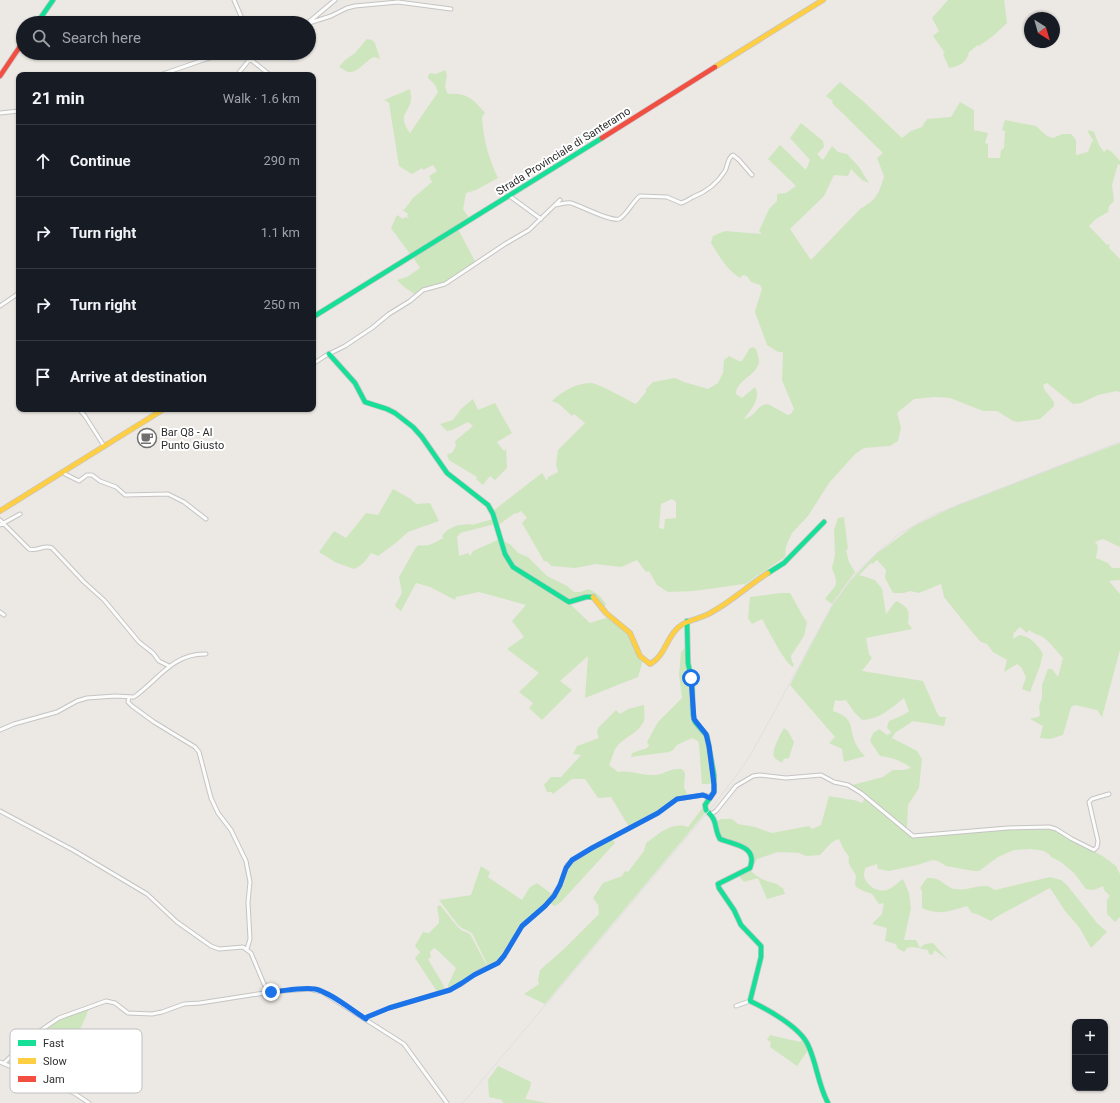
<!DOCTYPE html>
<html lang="en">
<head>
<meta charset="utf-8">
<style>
	:root { --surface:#171b24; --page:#20242c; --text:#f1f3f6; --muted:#9ea1a6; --line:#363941 }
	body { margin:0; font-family:Roboto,sans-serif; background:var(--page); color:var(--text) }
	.controls { position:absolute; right:12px; bottom:12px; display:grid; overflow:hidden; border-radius:8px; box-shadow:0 1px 3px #0004 }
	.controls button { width:36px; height:36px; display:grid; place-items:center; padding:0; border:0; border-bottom:1px solid var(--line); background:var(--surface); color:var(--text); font:20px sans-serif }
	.compass { position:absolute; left:1024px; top:12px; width:36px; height:36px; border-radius:50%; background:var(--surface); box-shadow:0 1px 3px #0004; rotate:143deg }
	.stop { position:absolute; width:12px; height:12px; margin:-9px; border:3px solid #1a73e8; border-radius:50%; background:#fff }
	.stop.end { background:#1a73e8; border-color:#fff; box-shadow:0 1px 4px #0008 }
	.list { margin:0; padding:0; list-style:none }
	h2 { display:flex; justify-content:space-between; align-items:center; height:52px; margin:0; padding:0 16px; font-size:17px }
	h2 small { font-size:13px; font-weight:400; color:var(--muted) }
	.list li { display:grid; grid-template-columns:26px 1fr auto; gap:12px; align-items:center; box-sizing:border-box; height:72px; padding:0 16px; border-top:1px solid var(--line) }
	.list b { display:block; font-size:15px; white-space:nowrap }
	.list em { font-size:13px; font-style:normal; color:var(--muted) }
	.icon { flex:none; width:22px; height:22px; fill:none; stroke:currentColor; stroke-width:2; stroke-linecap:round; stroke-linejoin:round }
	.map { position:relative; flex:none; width:1120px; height:1103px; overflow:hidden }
	.search { position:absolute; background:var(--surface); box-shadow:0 1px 3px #0004; left:16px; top:16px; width:300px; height:44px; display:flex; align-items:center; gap:10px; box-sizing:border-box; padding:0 14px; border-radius:22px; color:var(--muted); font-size:15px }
	.panel { position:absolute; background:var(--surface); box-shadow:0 1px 3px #0004; left:16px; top:72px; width:300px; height:340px; border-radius:8px }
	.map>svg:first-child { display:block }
	.green { fill:#cee6be; fill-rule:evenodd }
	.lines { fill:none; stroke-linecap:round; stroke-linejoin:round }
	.street-casing { stroke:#c5c4c5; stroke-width:5 }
	.fast-casing { stroke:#c5c4c5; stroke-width:6 }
	.slow-casing { stroke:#c5c4c5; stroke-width:6 }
	.jam-casing { stroke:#c5c4c5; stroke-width:6 }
	.street { stroke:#fcfcfb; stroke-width:3 }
	.fast { stroke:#16e098; stroke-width:4.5 }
	.slow { stroke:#ffcf43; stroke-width:4.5 }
	.jam { stroke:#f24e42; stroke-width:4.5 }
	.rail { stroke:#dfdfe1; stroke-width:1 }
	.route { stroke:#1a73e8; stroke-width:5 }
	.labels { text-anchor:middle; stroke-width:4; stroke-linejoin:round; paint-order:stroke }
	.street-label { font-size:11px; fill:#2e2e2e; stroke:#fff }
	.poi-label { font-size:11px; fill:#2e2e2e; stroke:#fff; text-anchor:start }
	.key { fill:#fff; stroke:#c0c0c0; stroke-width:1 }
	.key-label { font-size:11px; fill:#2e2e2e }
</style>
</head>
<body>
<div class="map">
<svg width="1120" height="1103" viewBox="0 0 1120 1103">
	<rect width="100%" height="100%" fill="#ece8e4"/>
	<!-- green -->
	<path class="green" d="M948 0H1004L1007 23 993 36 979 46 978 45 969 52C967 63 959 66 949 68L943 54 945 53 933 36 939 31 932 18Z
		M367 39 372 40 375 43 380 59 374 57C367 59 356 75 348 72 345 71 342 68 339 67L345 60 355 53Z
		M445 70 447 75 445 86 447 93C451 95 455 93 459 94 473 97 476 103 485 113L482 117C483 138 489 160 498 178L476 190 466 193 463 209 469 218 410 254 391 228 397 215 403 219 405 217 408 218 409 217 407 216 408 214 401 209 404 210 413 198 432 182 429 176 437 171 433 165 423 170 422 168 412 174 399 166 389 103 384 100 410 89C410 92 412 96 411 99 410 114 396 113 410 133L438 92 435 85 428 78V76L430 73 436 74Z
		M840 82 863 101 902 138 911 131 922 127 927 119 951 117 960 102 974 110V130L988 133 985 143 988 144V158H1000L1001 150 1004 148 1005 131 1002 130 1005 120 1036 126 1047 136 1053 138 1062 134H1071L1076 140V155L1088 152 1092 141 1094 142 1088 132 1089 130 1094 132 1099 145 1104 152 1107 149 1112 152 1120 161V165L1118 164 1112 185 1114 201 1109 206 1108 212 1096 219 1089 226 1107 245 1110 244 1109 248 1120 259V392L1117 391 1098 395 1081 403 1073 404 1047 383 1043 385 1044 389 1054 402V406L1040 419 1018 422 1013 421 997 411H983L950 398 935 397 914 399 897 413 901 428 898 441 890 446 864 448 855 454 829 483 808 516 792 533 786 546 785 557 744 585V584L694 591 668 592 657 585 649 571 646 572 637 560 621 567 596 564 575 568 551 566 548 562 544 561 522 523 527 518 521 511 516 514 515 513 497 526 493 511 542 473 547 481 548 477 558 472 556 465 558 450 585 423 574 414 572 416 559 404 552 401C562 391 577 383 591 383 596 382 629 401 636 404L646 392V389L653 382 675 378 684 382 708 389 718 383 723 373 724 360 729 356 739 361H742L750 348 753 347 756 349C757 352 758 356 759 359 760 375 735 380 736 394L742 398 755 387C762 399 750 410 744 419 757 416 756 405 768 404L788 415 791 414 794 409 782 380 783 352H778L767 345 756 315 755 311 762 289 760 285 751 282 747 276 743 275 740 278C726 269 720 257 711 243L713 236 725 231 762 234 759 231 769 209 777 201V194L786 193 796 186 768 159 780 145 806 170 810 160 790 138 801 123 823 141 824 147 817 154 823 160 832 146 838 152 847 154 859 167 869 183 862 180 851 169 848 176 834 175 824 196 790 229 811 260 860 209C877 199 879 194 884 176L877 158 883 153 832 103 833 101 826 96ZM672 499 676 502V518L665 519 664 529 659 528 661 504Z
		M458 229 476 263 453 279 440 285 424 288 416 295 404 287 397 280 407 277 420 268 413 257Z
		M473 399 478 410 495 403 512 433 497 442 504 451 506 449 507 468 495 480 490 476 483 485 476 479 477 477 449 460 447 455 453 452V451L456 446 455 441 473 426 468 422 452 430 447 431 440 424 453 420 461 409Z
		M1120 443V547L1103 539 1095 542 1098 546 1096 558 1108 563 1112 568H1120V580L1109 581 1120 594V650L1102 717 1097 710 1075 705 1071 707 1063 735 1050 739 1040 738 1043 726 1030 719 1038 717 1040 715 1039 706 1042 698V685L1048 669H1052L1058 677 1063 658C1057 652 1051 643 1044 638 1039 634 1035 635 1029 630L1027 633 1020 627 1014 633 1013 639 1019 635C1030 636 1037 644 1043 654L1040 666 1030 692 1022 689 1026 677 1021 667 1017 664 1004 672 1007 660 993 652 987 644 981 642 972 632 944 597 941 584 919 593 910 591 904 593H893L885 578 886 570 877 560 872 564 871 563 859 575 875 580 882 589 886 614 895 602 897 601C908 609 910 608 908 623L912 629 866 638 869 654 872 658 862 671 923 681 938 715 940 717H946L944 726 913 721 895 733 892 738 917 751 922 759 919 788 908 805 907 829 863 792 852 785 883 777 893 770H904L911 768C903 761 890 757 880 756L870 741 873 733 879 729 887 735 891 733 887 727 889 721 903 715 909 711 904 698C890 709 880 719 862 720L854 712 846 700 840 701 835 700 833 711C857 718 848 731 857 746 859 750 862 753 865 756L844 762 842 749 829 743 835 737 790 685 831 607 850 581 876 554 914 526 957 505Z
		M393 489 411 499 416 504 430 503 439 521 408 532 397 542 378 556 371 553C367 559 362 566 354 569L335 562 319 552 334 531 346 538 366 513 378 515Z
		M844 517 848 549 846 550 849 562 855 572 832 604 825 599C837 583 839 587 832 568L835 555 834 530 838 518Z
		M493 519 495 524 460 533 457 537 459 556 468 553 470 556 473 551 500 539 512 567 569 603 590 623 609 617 628 631 643 660 638 677 585 698 588 656 560 681 572 690 542 720 529 708 533 703 519 692 539 673 507 649 524 637 512 621 526 605 479 592 456 597 455 600 430 587 416 583 401 611 396 607 395 605 402 593 399 577 416 547 419 545C427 548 436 542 443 538L442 536C450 525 459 525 471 524L472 525Z
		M502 540 511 545 518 553 528 557 547 576 567 586 574 592H581L588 589C597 592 601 597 606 604L604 608 593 595 569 601 517 569 507 557Z
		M781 593H790L804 618 807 622 804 636 791 656 792 662 794 664 793 667C785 664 768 629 762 619L752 624 748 618 750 597Z
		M688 645 693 719 706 735 714 784H702L699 744 698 741 692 738 677 745 673 750 669 752 631 757 632 753 647 748 649 745 647 742 658 722 682 698 679 675 681 652Z
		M644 705C644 709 645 716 644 721 639 733 626 736 618 745 613 750 613 758 609 765L618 772C630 770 643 776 655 775 665 774 669 768 682 769L685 773 684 787 688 796 676 798 664 807 629 827 611 797 598 798 585 779H572L553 794 551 792H547L544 785 551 777H561L581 755 573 754 577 746 599 738 597 732 598 728 616 710 620 714 628 709Z
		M784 728 788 731 794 742 789 758 784 759 782 763C780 761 775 759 774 757 771 751 781 733 784 728Z
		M829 796 852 800H854L862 803 866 796 910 835 1020 828H1048L1057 830 1104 857 1116 866 1120 874V917L1115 922 1107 914V900L1110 896 1104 890 1103 886 1094 890 1086 889 1074 873 1061 862 1051 857 1050 855 1044 851 1031 849 1014 850 998 857 979 871H974L946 866 938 861 933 860 917 865 889 871 878 869 877 864 865 868C865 870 864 873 864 875 865 886 880 894 889 889 894 887 898 882 903 879L909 893 911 908 904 940H916L920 948 925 944 933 943 948 960 934 950 933 954 931 955 929 954 928 950 913 947 907 948 904 952 897 948 896 944 885 941 887 928 872 924 882 914 884 903 879 904 872 894C866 892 861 890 856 887L855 884 856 876C853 869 847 865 849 857L843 848 839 839C831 841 826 849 820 855L806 856 799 853 778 852 757 859 751 871C758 878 765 881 774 883 778 884 780 887 783 888L785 894 767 899 758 878 744 882 738 875 751 869 752 853 720 837 717 821 721 819H732L738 824 755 827 772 833 809 826 812 829 821 825Z
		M704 806 707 811 545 1004 524 994 539 984 538 981 540 970 565 948 599 914 598 905 593 898 603 883 622 876 625 871 628 872 644 851 646 843C659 834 671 821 688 827Z
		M612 839 615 843 561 902 555 906 549 903 559 887 569 864Z
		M481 866 490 872 488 877 522 900 530 887 537 883 553 895 542 909 523 923 500 961 489 968 472 933 462 928 458 925 439 900 471 895Z
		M1050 877 1061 880 1067 885 1097 923 1107 932 1091 948 1079 927 1065 911 1050 888 996 917 991 921 977 914 972 913 967 906C949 911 940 916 922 908V891L920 888 927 878C943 877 944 887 955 889 966 891 976 885 987 886 990 886 992 889 995 890Z
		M440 905 457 926 461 930 470 934 487 966 460 984 448 989V985L456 968 436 949 434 948 430 952 431 957 428 959 444 986V991L438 993 415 958 420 952 415 946 423 932 429 933 439 923V917L437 907Z
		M89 1009 56 1085 44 1078 6 1063 34 1036 60 1019Z
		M770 1035 800 1042 803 1039 808 1050 797 1066 770 1047 771 1042 767 1040Z
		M498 1066 531 1082 530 1088 525 1099 548 1103H503L502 1100 489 1097 488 1080Z"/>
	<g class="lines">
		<!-- street casing -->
		<g class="street-casing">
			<path id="street" d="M234 0 244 23
				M310 21 335 0
				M309 23 331 16 347 8 355 6 398 2 451 9
				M250 59 270 75
				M160 75 206 59 226 53
				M237 75 250 59 252 53
				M0 113 19 111
				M508 195 541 219
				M556 205C560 204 566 202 571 203 581 206 611 222 619 219 626 216 633 201 640 196L667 197 681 203C686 202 689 199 693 197 706 192 717 184 725 171 728 166 727 158 733 155L739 160 752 175
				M0 306 19 293
				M313 364 325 356 345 346 372 328 389 314 410 301 423 290 445 284 505 244 529 230 560 200
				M79 409 85 416 104 446
				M64 471 65 474 79 481 87 475H92L100 481 116 487 125 495 168 494 184 502 206 519
				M0 520 29 549C37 552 44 544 52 548L84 582 104 600 139 642 153 653 159 661 169 666
				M0 525 20 514
				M0 612 4 615
				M129 697 128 702 132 706 154 722 195 747 199 752 211 798 218 813 231 830 246 861 250 882 248 902 250 939 247 949
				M0 730 14 724 57 712 77 701 87 698 115 696 134 697C158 680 173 653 206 654
				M0 811 73 850 147 894 177 922 211 946 219 949 243 947 251 953 264 984 271 992 309 989 322 992 404 1044 447 1103
				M711 814 716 811 736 786 753 776 760 775 786 778 821 775 834 782 848 785 861 793 913 836 1008 828 1049 827 1056 829 1072 839 1094 850 1097 847 1098 841 1089 802 1092 799 1109 794
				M736 1006 750 1001
				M366 1019 367 1017 389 1008 449 990 460 985 478 972 498 963 504 956 522 926 545 906 553 896 560 885 567 865 572 861 592 848 658 813 677 799 703 795 708 796 710 797
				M0 1062 74 1093 89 1103
				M4 1063 31 1037 59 1018 106 1001 115 1003 128 1013 152 1014 162 1012 184 1004 200 1003 271 992"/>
		</g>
		<!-- fast casing -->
		<g class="fast-casing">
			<path id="fast" d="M37 23 53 0
				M313 317 602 138
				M329 354 355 383 365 402 387 409 395 413 413 427 422 437 447 473 488 505 493 514 505 554 513 567 569 602 586 597H593
				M768 573 784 563 824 522
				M687 621 688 663 692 682 693 715 695 722 707 736 714 775V792L705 805 706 810
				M708 812C718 821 714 829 720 839 735 845 758 846 750 868L718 884 719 888 734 910 741 925 761 946V957L750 1001C767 1009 800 1027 808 1045 817 1064 818 1085 828 1103"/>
		</g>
		<!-- slow casing -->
		<g class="slow-casing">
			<path id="slow" d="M715 67 823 0
				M0 511 164 409
				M593 597 606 613 630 633 640 656 650 664C666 656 667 633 683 624 692 619 703 618 712 612 732 601 749 585 768 573"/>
		</g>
		<!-- jam casing -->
		<g class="jam-casing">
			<path id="jam" d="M0 76 23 42
				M602 138 715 67"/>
		</g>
		<!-- street -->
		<use href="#street" class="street"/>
		<!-- fast -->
		<use href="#fast" class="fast"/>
		<!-- slow -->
		<use href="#slow" class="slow"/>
		<!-- jam -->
		<use href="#jam" class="jam"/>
		<!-- rail -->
		<path class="rail" d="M463 1103 712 807 736 776 751 754 833 604 856 573 879 551 899 534 933 515 1120 442"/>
	</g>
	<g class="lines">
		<!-- route -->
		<path class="route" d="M271 992C285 991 301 987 315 989 330 992 353 1011 366 1019L367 1017 389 1008 450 990 462 983 474 975 498 963 504 956 522 926 545 906 554 896 560 885 566 868 572 860 592 848 658 813 677 799 703 795 710 798 714 792V785L709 746 706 734 694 719 691 678"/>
	</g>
	<!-- icons -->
	<defs>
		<g id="cafe-ring" transform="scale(1)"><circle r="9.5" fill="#fff" stroke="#706f6e" stroke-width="1.5"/><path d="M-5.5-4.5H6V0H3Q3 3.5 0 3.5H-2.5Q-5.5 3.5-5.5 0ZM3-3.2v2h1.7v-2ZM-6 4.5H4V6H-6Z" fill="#706f6e"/></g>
	</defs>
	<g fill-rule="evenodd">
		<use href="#cafe-ring" x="147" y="438"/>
	</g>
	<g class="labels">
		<!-- street labels -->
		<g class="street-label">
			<text transform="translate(563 151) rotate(-32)" y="4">Strada Provinciale di Santeramo</text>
		</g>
		<!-- poi labels -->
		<g class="poi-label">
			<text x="161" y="436">Bar Q8 - Al<tspan x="161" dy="13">Punto Giusto</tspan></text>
		</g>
	</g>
	<!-- legend -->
	<rect x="10" y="1029" width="132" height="64" rx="6" class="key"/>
	<rect x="18" y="1040" width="18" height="6" fill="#16e098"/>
	<rect x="18" y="1058" width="18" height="6" fill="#ffcf43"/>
	<rect x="18" y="1076" width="18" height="6" fill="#f24e42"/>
	<g class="key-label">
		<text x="43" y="1047">Fast</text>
		<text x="43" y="1065">Slow</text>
		<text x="43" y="1083">Jam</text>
	</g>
</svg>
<div class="controls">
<button>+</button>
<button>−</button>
</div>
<svg class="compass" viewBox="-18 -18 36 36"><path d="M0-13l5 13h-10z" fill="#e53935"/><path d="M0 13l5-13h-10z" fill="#9ea1a6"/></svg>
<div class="stop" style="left:691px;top:678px"></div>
<div class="stop end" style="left:271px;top:992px"></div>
<div class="search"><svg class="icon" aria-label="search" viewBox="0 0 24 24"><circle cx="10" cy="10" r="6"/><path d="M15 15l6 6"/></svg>Search here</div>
<section class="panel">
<h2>21 min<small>Walk · 1.6 km</small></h2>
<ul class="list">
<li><svg class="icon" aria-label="ahead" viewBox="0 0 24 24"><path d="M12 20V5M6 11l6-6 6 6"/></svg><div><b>Continue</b></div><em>290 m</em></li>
<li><svg class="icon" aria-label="right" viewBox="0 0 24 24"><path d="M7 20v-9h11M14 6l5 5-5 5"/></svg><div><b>Turn right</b></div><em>1.1 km</em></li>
<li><svg class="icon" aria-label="right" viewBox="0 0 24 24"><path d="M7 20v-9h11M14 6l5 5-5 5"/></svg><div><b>Turn right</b></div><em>250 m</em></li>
<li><svg class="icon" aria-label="arrive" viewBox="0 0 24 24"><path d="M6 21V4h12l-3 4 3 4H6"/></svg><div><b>Arrive at destination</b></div></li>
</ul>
</section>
</div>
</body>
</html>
